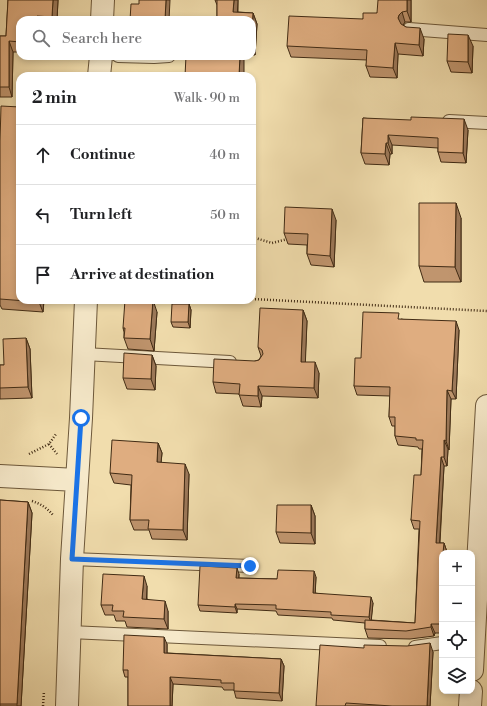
<!DOCTYPE html>
<html lang="en">
<head>
<meta charset="utf-8">
<style>
	:root { --surface:#fff; --page:#f2f2f2; --text:#202124; --muted:#757577; --line:#e0e0e0 }
	body { margin:0; font-family:"Libre Bodoni",serif; background:var(--page); color:var(--text) }
	.controls { position:absolute; right:12px; bottom:12px; display:grid; overflow:hidden; border-radius:8px; box-shadow:0 2px 6px #0003 }
	.controls button { width:36px; height:36px; display:grid; place-items:center; padding:0; border:0; border-bottom:1px solid var(--line); background:var(--surface); color:var(--text); font:20px sans-serif }
	.stop { position:absolute; width:12px; height:12px; margin:-9px; border:3px solid #1a73e8; border-radius:50%; background:#fff }
	.stop.end { background:#1a73e8; border-color:#fff; box-shadow:0 1px 4px #0008 }
	.list { margin:0; padding:0; list-style:none }
	h2 { display:flex; justify-content:space-between; align-items:center; height:52px; margin:0; padding:0 16px; font-size:17px }
	h2 small { font-size:13px; font-weight:400; color:var(--muted) }
	.list li { display:grid; grid-template-columns:26px 1fr auto; gap:12px; align-items:center; box-sizing:border-box; height:60px; padding:0 16px; border-top:1px solid var(--line) }
	.list b { display:block; font-size:15px; white-space:nowrap }
	.list em { font-size:13px; font-style:normal; color:var(--muted) }
	.icon { flex:none; width:22px; height:22px; fill:none; stroke:currentColor; stroke-width:2; stroke-linecap:round; stroke-linejoin:round }
	.map { position:relative; flex:none; width:487px; height:706px; overflow:hidden }
	.search { position:absolute; background:var(--surface); box-shadow:0 2px 6px #0003; left:16px; top:16px; width:240px; height:44px; display:flex; align-items:center; gap:10px; box-sizing:border-box; padding:0 14px; border-radius:12px; color:var(--muted); font-size:15px }
	.panel { position:absolute; background:var(--surface); box-shadow:0 2px 6px #0003; left:16px; top:72px; width:240px; height:232px; border-radius:12px }
	.map>svg:first-child { display:block }
	.lines { fill:none; stroke-linecap:round; stroke-linejoin:round }
	.lane-casing { stroke:#6d583a; stroke-width:14 }
	.street-casing { stroke:#6d583a; stroke-width:24 }
	.path { stroke:#412b14; stroke-width:2.5; stroke-dasharray:1 2; stroke-linecap:butt }
	.lane { stroke:#f6e9ca; stroke-width:12 }
	.street { stroke:#f6e9ca; stroke-width:22 }
	.wall { fill:#c0956e; stroke:#412b14 }
	.shaded-wall { fill:#9c795a; stroke:#412b14 }
	.building { fill:#dfad80; stroke:#412b14 }
	.route { stroke:#1a73e8; stroke-width:5 }
</style>
</head>
<body>
<div class="map">
<svg width="487" height="706" viewBox="0 0 487 706">
	<rect width="100%" height="100%" fill="#f1ddad"/>
	<filter id="stains"><feTurbulence type="fractalNoise" baseFrequency=".005" numOctaves="4"/><feColorMatrix values="0 0 0 0 .2 0 0 0 0 .09 0 0 0 0 .02 0 0 0 .5 -.17"/></filter>
	<radialGradient id="worn" r=".72"><stop offset=".6" stop-color="#630" stop-opacity="0"/><stop offset="1" stop-color="#630" stop-opacity=".3"/></radialGradient>
	<g class="lines">
		<!-- lane casing -->
		<g class="lane-casing">
			<path id="lane" d="M409 29 487 35
				M118 56 154 57 169 56
				M449 121 487 123
				M84 354 230 362
				M72 559 250 566
				M70 632 380 646
				M415 647 442 643"/>
		</g>
		<!-- street casing -->
		<g class="street-casing">
			<path id="street" d="M102 20 103 0
				M99 76 101 56
				M0 476 77 480
				M472 670 487 406
				M67 706 72 559 81 418 86 300
				M470 706 471 691"/>
		</g>
		<!-- path -->
		<path class="path" d="M252 237 272 243 288 239
			M252 299 487 311
			M49 444 57 454
			M29 454 49 444 56 434
			M32 501C41 504 47 508 53 515
			M43 706 44 691"/>
		<!-- lane -->
		<use href="#lane" class="lane"/>
		<!-- street -->
		<use href="#street" class="street"/>
	</g>
	<!-- wall -->
	<path class="wall" d="M8 0H58L57 20H20V52H13L12 97H0V36H6Z
		M215 0H238V12L253 13 257 24 255 55H252V20H217V5Z
		M411 0V22H405L403 25 424 39 423 56 398 54 397 78 370 77 366 66 367 60 291 57 287 46 363 19 377 13Z
		M473 46 472 73 451 72 447 61Z
		M363 118 468 130 466 163 441 162 438 152V148L392 145V154H390L389 165 365 164 361 153Z
		M0 141 20 300H44L43 312 2 309 0 305Z
		M461 218V282H424L419 266Z
		M336 220 334 267 311 265 307 254V245L288 244 284 233Z
		M189 304 191 310 190 328 173 327 171 322Z
		M303 310 307 321 305 362 319 373 318 398 262 396 261 407 243 406 239 394 216 393 213 382 255 361 259 360 261 356 258 347Z
		M157 312 154 351 128 349 124 338V332L123 328Z
		M401 319 459 330 456 399H451L449 450 448 449 447 466H444L440 543H444L447 552V553H442V633H435L434 636 410 639 368 638 365 629V623L333 620 332 618 278 615 276 611 237 609V613L200 611 198 605 239 574V578L277 579 316 577 315 593 373 603 371 620 415 623 419 529H414L411 520 421 475 422 449H419L418 447 398 445 395 436V426H392L389 417 390 396 357 395 354 386 361 358Z
		M26 338 30 349 32 398 0 399V365H4Z
		M152 355 156 366 155 390 127 389 123 378Z
		M158 443 162 453 161 463 189 474 187 540 152 539 149 530H134L130 520 131 485 114 483 110 473Z
		M0 500 28 502 32 513 21 706H0Z
		M311 505 315 516V544L280 543 276 532Z
		M147 586V599L168 611V629L127 627 125 621H116L114 615H105L101 605Z
		M167 644V653L281 659 284 666 282 701 236 698 234 690H224L222 687 173 684 172 706H128V677H125L123 670Z
		M364 648 433 652 430 706H316Z"/>
	<!-- shaded-wall -->
	<path class="shaded-wall" d="M53 0H58L57 20H53L52 17Z
		M166 0H170L169 20H165Z
		M234 0H238L237 20 233 12Z
		M407 0H411V22L407 11Z
		M402 12 405 22 403 25 402 29 398 18 399 15Z
		M253 13 257 24 255 55 252 45Z
		M420 28 424 39 423 56 419 45Z
		M468 35 473 46 472 73 468 62Z
		M9 41 13 52 12 97 9 87Z
		M395 43 398 54 397 78 393 68Z
		M240 56H244V76H239Z
		M464 119 468 130 466 163 463 153Z
		M388 135 392 145V154L388 143Z
		M386 143 390 154 389 165 385 154Z
		M456 203 461 218V282L455 267Z
		M332 209 336 220 334 267 330 256Z
		M39 300H44L43 312 39 302Z
		M153 300 157 312 154 351 150 339Z
		M189 304 191 310 190 328 188 322Z
		M303 310 307 321 305 372 301 362Z
		M456 321 459 330 456 399 452 391Z
		M26 338 30 349 32 398 28 387Z
		M152 355 156 366 155 390 151 379Z
		M315 362 319 373 318 398 314 388Z
		M258 386 262 396 261 407 258 396Z
		M447 390 451 399 449 450 446 441Z
		M444 440 448 449 447 466 444 457Z
		M158 443 162 453 160 472 157 462Z
		M441 457 444 466 439 552 436 543Z
		M185 464 189 474 187 540 183 530Z
		M28 502 32 513 21 706H17V704Z
		M311 505 315 516V544L311 533Z
		M444 543 447 552V553H443Z
		M237 568 239 574 238 584 236 578Z
		M314 571 316 577 315 598 313 593Z
		M144 576 147 586 146 609 142 599Z
		M442 577V630L440 624Z
		M371 597 373 603 371 623 369 617Z
		M165 601 168 611V629L164 619Z
		M235 604 237 609V613L235 607Z
		M431 624 435 633 434 636 431 627Z
		M164 637 167 644V660L164 653Z
		M430 643 433 652 430 706H427Z
		M281 659 284 666 282 701 279 693Z
		M170 677 173 684 172 706H170Z"/>
	<!-- building -->
	<path class="building" d="M8 0H53L52 17 37 16V20H20V42L9 41V87H0V36H6Z
		M139 0H166L165 20H130L131 4H139Z
		M217 0H234L233 12 253 13 252 30V20H217Z
		M378 0H407V11L402 12 399 15 398 18 401 24 406 27 420 28 419 45 395 43 393 68 366 66 367 50 287 46 289 16 363 19V13H377Z
		M448 34 468 35V62L447 61Z
		M186 56H240L239 76H185Z
		M133 73 181 76H133Z
		M1 106 20 107V300H39V302L0 299V141Z
		M411 117 464 119 463 153 438 152V138L388 135V143H386L385 154 361 153 363 118 411 120Z
		M419 203H456L455 267 419 266Z
		M285 207 332 209 330 256 307 254 308 234 284 233Z
		M125 300H153L150 339 124 338 125 328H123Z
		M172 304H189L188 322H171Z
		M260 308 303 310 301 362H315L314 388 258 386V396L239 395 240 384 213 382 214 359 255 361 259 360 263 354 262 350 258 347Z
		M363 312 399 313 398 319 456 321 452 391 447 390 446 441 444 440V457H441L436 543H444L443 553H442V577L440 624H431V627L406 631 365 629V620L415 623 420 521 411 520 414 475H421L423 440H416V438L395 436V417H389L390 387 354 386 355 358H361Z
		M26 338 28 387 0 388V365H4L3 339Z
		M124 353 152 355 151 379 123 378Z
		M112 440 158 443 157 462 185 464 183 530 148 529 149 520H130L132 475 110 473Z
		M0 500 28 502 17 704H0Z
		M277 505H311V533L276 532Z
		M200 566 237 568 236 578 277 579 278 570 314 571 313 593 371 597 369 617 331 615V612L276 609V605L235 604V607L198 605Z
		M103 574 144 576 142 599 165 601 164 619 123 617 124 611H112L113 605H101Z
		M124 635 164 637V653L281 659 279 693 234 691V683H221V680L170 677V706H128V670H123Z
		M430 643 427 706H392L346 703 345 706H316L320 645 364 648V645L407 646Z"/>
	<g class="lines">
		<!-- route -->
		<path class="route" d="M81 418 72 559 250 566"/>
	</g>
	<rect width="100%" height="100%" filter="url(#stains)"/>
	<rect width="100%" height="100%" fill="url(#worn)"/>
</svg>
<div class="controls">
<button>+</button>
<button>−</button>
<button><svg class="icon" aria-label="locate" viewBox="0 0 24 24"><circle cx="12" cy="12" r="6"/><path d="M12 2v4M12 18v4M2 12h4M18 12h4"/></svg></button>
<button><svg class="icon" aria-label="layers" viewBox="0 0 24 24"><path d="M12 4l9 5-9 5-9-5zM3 14l9 5 9-5"/></svg></button>
</div>
<div class="stop" style="left:81px;top:418px"></div>
<div class="stop end" style="left:250px;top:566px"></div>
<div class="search"><svg class="icon" aria-label="search" viewBox="0 0 24 24"><circle cx="10" cy="10" r="6"/><path d="M15 15l6 6"/></svg>Search here</div>
<section class="panel">
<h2>2 min<small>Walk · 90 m</small></h2>
<ul class="list">
<li><svg class="icon" aria-label="ahead" viewBox="0 0 24 24"><path d="M12 20V5M6 11l6-6 6 6"/></svg><div><b>Continue</b></div><em>40 m</em></li>
<li><svg class="icon" aria-label="left" viewBox="0 0 24 24"><path d="M17 20v-9H6M10 6l-5 5 5 5"/></svg><div><b>Turn left</b></div><em>50 m</em></li>
<li><svg class="icon" aria-label="arrive" viewBox="0 0 24 24"><path d="M6 21V4h12l-3 4 3 4H6"/></svg><div><b>Arrive at destination</b></div></li>
</ul>
</section>
</div>
</body>
</html>
